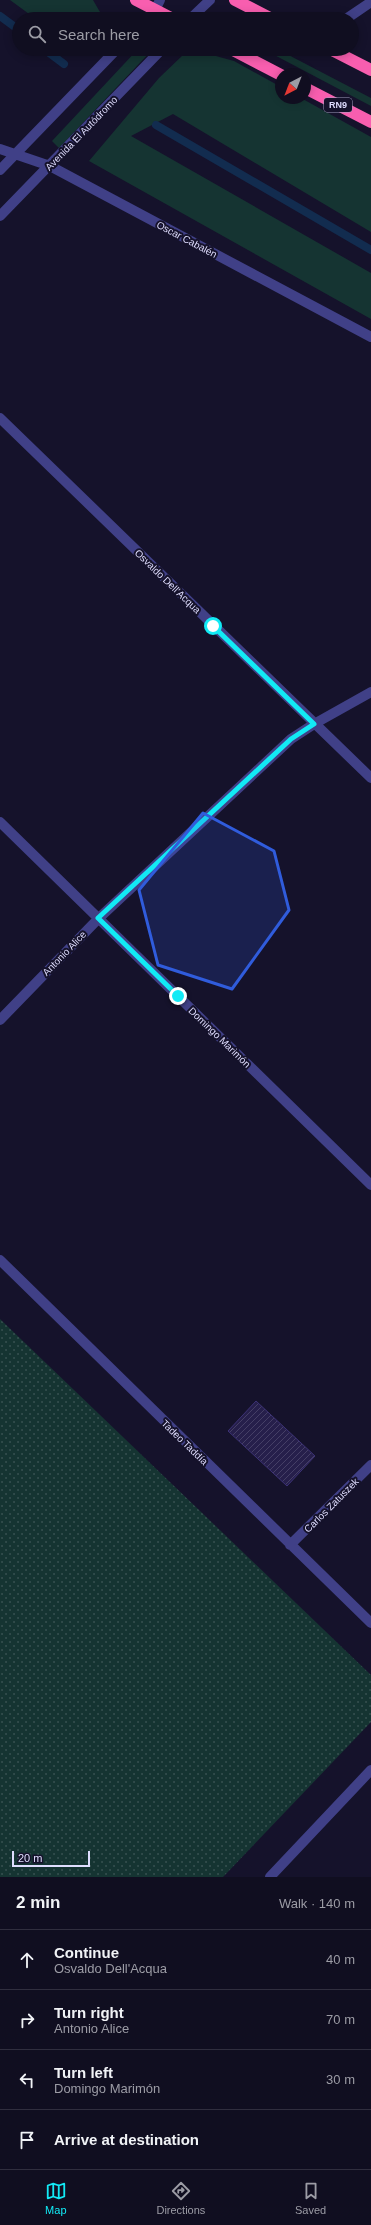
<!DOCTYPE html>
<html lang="en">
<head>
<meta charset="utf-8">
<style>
	:root { --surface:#100e20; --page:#1e1c2d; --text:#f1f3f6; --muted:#9c9ca5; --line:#302e3e; --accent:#12eaf5 }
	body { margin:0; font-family:Helvetica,sans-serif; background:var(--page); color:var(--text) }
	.compass { position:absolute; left:275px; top:68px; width:36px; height:36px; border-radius:50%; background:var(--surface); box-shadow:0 2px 10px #0003; rotate:222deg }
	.scale { position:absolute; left:12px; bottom:10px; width:78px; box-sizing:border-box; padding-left:4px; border:2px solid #dfddfe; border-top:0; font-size:11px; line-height:14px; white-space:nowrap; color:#dfddfe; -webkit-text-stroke:3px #15122b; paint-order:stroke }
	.stop { position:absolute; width:12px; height:12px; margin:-9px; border:3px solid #12eaf5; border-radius:50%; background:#fff }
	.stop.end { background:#12eaf5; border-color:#fff; box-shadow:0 1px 4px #0008 }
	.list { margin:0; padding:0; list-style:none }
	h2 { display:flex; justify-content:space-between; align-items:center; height:52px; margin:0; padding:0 16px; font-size:17px }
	h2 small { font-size:13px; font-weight:400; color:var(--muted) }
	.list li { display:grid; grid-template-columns:26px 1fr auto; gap:12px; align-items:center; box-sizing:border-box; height:60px; padding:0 16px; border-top:1px solid var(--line) }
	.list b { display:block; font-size:15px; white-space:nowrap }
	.list p { margin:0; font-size:13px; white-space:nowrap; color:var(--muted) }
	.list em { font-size:13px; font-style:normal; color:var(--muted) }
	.icon { flex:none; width:22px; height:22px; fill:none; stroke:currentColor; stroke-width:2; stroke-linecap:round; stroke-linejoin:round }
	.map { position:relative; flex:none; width:371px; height:1877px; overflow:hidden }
	.search { position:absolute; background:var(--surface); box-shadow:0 2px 10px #0003; left:12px; right:12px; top:12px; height:44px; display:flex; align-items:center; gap:10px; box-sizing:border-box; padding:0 14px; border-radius:22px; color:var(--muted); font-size:15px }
	.sheet { height:292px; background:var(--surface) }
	nav { display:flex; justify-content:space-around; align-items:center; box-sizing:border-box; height:56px; border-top:1px solid var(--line); background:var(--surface); font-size:11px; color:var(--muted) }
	nav a { display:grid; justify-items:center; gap:2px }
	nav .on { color:var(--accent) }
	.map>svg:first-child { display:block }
	.green { fill:#153432 }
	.park { fill:url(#park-dots) }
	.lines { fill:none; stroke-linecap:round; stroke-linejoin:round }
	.stream { stroke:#122c4f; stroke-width:8 }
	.building { fill:url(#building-hatch); stroke:#3c3276 }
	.minor { stroke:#404087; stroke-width:10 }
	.highway { stroke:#f85eaf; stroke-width:12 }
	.route { stroke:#12eaf5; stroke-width:5 }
	.marked { fill:#305cdc; fill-opacity:0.2; stroke:#305cdc; stroke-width:3; stroke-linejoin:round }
	.labels { text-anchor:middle; stroke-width:4; stroke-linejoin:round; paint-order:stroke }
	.shield { fill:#15122b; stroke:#a2a0bf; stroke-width:1 }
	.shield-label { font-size:9px; font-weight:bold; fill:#dfddfe }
	.street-label { font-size:10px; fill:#dfddfe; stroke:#15122b }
</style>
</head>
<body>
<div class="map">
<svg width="371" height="1877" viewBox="0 0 371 1877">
	<defs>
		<pattern id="park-dots" width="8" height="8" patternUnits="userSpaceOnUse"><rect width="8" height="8" fill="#153432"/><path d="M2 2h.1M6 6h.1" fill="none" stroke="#375151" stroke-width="1.8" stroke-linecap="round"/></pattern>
		<pattern id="building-hatch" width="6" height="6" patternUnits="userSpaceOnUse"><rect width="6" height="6" fill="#261f4b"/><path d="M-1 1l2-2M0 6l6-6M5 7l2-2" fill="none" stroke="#453f66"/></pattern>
	</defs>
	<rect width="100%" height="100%" fill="#15122b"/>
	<!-- green -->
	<path class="green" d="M10 0H93L104 19H36Z
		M138 49H153L59 148 52 141Z
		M263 49H277L371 98V106Z
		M205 53 234 61 281 87V98H301L371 137V232L173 114 131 136 371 273V319L89 161 159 78 183 55Z"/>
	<!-- park -->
	<path class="park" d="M0 1319 371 1675V1722L223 1877H0Z"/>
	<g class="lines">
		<!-- stream -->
		<path class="stream" d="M0 16 19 30
			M44 49 64 64
			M156 125 371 250"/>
	</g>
	<!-- building -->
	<path class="building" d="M256 1401 315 1456 287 1486 228 1431Z"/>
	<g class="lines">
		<!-- minor -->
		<path class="minor" d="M146 19 155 10 160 0
			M190 19 210 0
			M346 19 371 2
			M0 149 50 166 371 337
			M0 170 117 49
			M0 216 162 49
			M0 418 371 778
			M0 822 371 1185
			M0 1020 99 918 291 739 314 724 371 692
			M0 1260 371 1623
			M290 1545 371 1465
			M270 1877 371 1770"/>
		<!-- highway -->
		<path class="highway" d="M136 0 173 19
			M235 0 272 19
			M231 49 281 75
			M330 49 371 70
			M305 88 371 122"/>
	</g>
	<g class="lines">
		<!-- route -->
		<path class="route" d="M178 996 98 918 291 739 314 724 213 626"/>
	</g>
	<!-- marked area -->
	<path class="marked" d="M203 813 274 851 289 910 232 989 158 965 139 890Z"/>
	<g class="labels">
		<!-- shield labels -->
		<rect class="shield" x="324" y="98" width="28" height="14" rx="3"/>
		<g class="shield-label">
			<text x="338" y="108">RN9</text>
		</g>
		<!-- street labels -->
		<g class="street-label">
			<text transform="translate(81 133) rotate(-46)" y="4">Avenida El Autódromo</text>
			<text transform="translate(187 239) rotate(28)" y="4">Oscar Cabalén</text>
			<text transform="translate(168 581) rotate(44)" y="4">Osvaldo Dell'Acqua</text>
			<text transform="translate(64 953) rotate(-46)" y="4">Antonio Alice</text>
			<text transform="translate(220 1037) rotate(44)" y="4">Domingo Marimón</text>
			<text transform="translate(185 1442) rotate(44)" y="4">Tadeo Taddía</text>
			<text transform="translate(331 1505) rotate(-45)" y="4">Carlos Zatuszek</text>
		</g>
	</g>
</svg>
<svg class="compass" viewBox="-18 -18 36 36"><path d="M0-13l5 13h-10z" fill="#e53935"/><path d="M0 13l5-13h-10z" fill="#9c9ca5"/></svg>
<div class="scale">20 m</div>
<div class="stop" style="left:213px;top:626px"></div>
<div class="stop end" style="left:178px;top:996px"></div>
<div class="search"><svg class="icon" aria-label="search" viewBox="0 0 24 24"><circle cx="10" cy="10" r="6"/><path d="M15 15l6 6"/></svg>Search here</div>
</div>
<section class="sheet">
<h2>2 min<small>Walk · 140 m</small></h2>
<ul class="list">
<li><svg class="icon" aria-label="ahead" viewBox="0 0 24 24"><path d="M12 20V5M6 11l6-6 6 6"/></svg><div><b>Continue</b><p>Osvaldo Dell'Acqua</p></div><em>40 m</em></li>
<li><svg class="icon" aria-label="right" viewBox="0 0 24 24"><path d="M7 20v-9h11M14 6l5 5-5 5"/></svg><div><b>Turn right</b><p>Antonio Alice</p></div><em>70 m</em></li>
<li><svg class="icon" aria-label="left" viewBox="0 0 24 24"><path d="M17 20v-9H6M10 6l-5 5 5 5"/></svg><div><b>Turn left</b><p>Domingo Marimón</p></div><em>30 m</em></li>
<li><svg class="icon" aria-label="arrive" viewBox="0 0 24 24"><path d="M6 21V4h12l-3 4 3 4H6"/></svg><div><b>Arrive at destination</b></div></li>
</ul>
</section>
<nav>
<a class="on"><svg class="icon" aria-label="map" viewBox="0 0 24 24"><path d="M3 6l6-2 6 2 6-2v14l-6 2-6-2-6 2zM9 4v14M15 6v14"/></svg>Map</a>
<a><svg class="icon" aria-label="directions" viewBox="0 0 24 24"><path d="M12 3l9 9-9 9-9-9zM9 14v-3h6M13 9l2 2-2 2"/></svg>Directions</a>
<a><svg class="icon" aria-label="saved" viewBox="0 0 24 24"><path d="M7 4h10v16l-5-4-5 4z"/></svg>Saved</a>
</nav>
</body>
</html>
